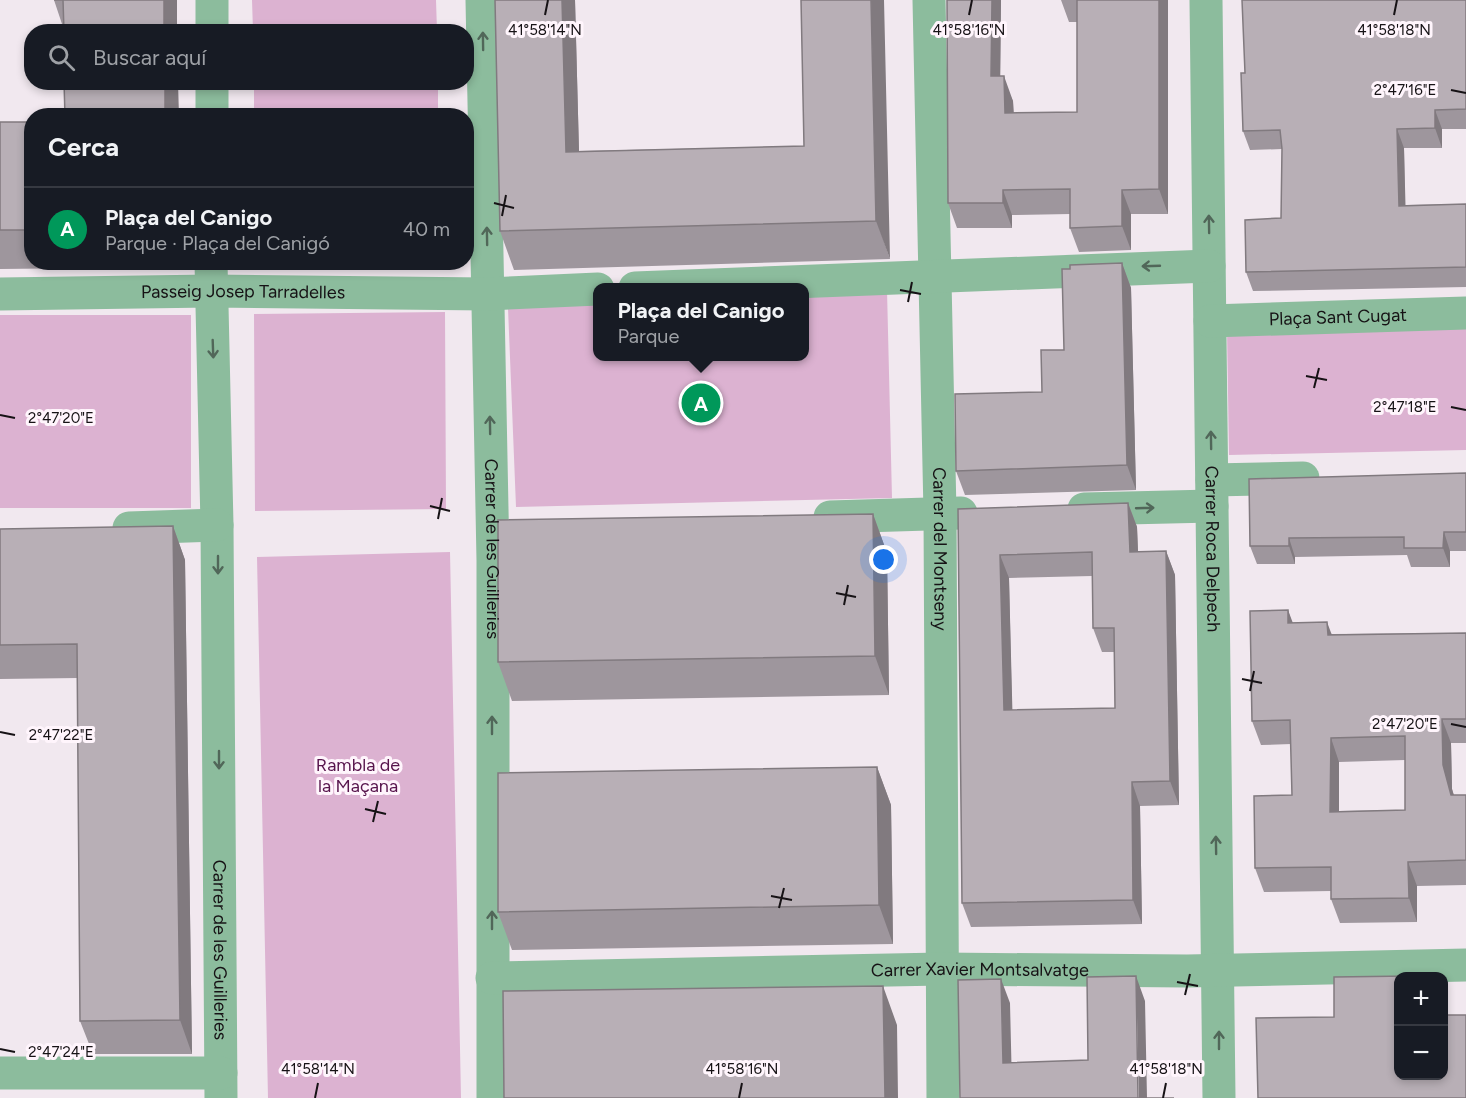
<!DOCTYPE html>
<html lang="es">
<head>
<meta charset="utf-8">
<style>
	:root { --surface:#171b24; --page:#242831; --text:#f1f3f6; --muted:#9ea1a6; --line:#363941; --accent:#00985a }
	body { margin:0; font-family:Figtree,sans-serif; background:var(--page); color:var(--text) }
	.controls { position:absolute; right:18px; bottom:18px; display:grid; overflow:hidden; border-radius:12px; box-shadow:0 3px 9px #0003 }
	.controls button { width:54px; height:54px; display:grid; place-items:center; padding:0; border:0; border-bottom:2px solid var(--line); background:var(--surface); color:var(--text); font:30px sans-serif }
	.you { position:absolute; left:884px; top:560px; width:21px; height:21px; margin:-15px; border:4px solid #fff; border-radius:50%; background:#1a73e8; box-shadow:0 0 0 9px #1a73e833 }
	.badge { display:grid; place-items:center; width:39px; height:39px; border-radius:50%; background:var(--accent); color:#fff; font-size:20px; font-weight:700 }
	.pin { position:absolute; translate:-50% -50%; border:3px solid #fff; box-shadow:0 2px 6px #0006 }
	.popup { position:absolute; left:593px; top:283px; width:216px; height:78px; box-sizing:border-box; display:grid; place-content:center; border-radius:12px; background:var(--surface); filter:drop-shadow(0 2px 4px #0005); font-size:20px; white-space:nowrap; color:var(--muted) }
	.popup b { font-size:22px; color:var(--text) }
	.popup::after { content:''; position:absolute; left:50%; top:100%; margin-left:-12px; border:12px solid transparent; border-top-color:var(--surface) }
	.list { margin:0; padding:0; list-style:none }
	h2 { display:flex; justify-content:space-between; align-items:center; height:78px; margin:0; padding:0 24px; font-size:26px }
	h2 small { font-size:20px; font-weight:400; color:var(--muted) }
	.list li { display:grid; grid-template-columns:39px 1fr auto; gap:18px; align-items:center; box-sizing:border-box; height:84px; padding:0 24px; border-top:2px solid var(--line) }
	.list b { display:block; font-size:22px; white-space:nowrap }
	.list p { margin:0; font-size:20px; white-space:nowrap; color:var(--muted) }
	.list em { font-size:20px; font-style:normal; color:var(--muted) }
	.icon { flex:none; width:33px; height:33px; fill:none; stroke:currentColor; stroke-width:2; stroke-linecap:round; stroke-linejoin:round }
	.map { position:relative; flex:none; width:1466px; height:1098px; overflow:hidden }
	.search { position:absolute; background:var(--surface); box-shadow:0 3px 9px #0003; left:24px; top:24px; width:450px; height:66px; display:flex; align-items:center; gap:15px; box-sizing:border-box; padding:0 21px; border-radius:24px; color:var(--muted); font-size:22px }
	.panel { position:absolute; background:var(--surface); box-shadow:0 3px 9px #0003; left:24px; top:108px; width:450px; height:162px; border-radius:24px }
	.map>svg:first-child { display:block }
	.green { fill:#dcb2d1 }
	.lines { fill:none; stroke-linecap:round; stroke-linejoin:round }
	.minor { stroke:#8cbc9d; stroke-width:33 }
	.wall { fill:#9e969d; fill-rule:evenodd }
	.shaded-wall { fill:#817a7f }
	.building { fill:#b8afb6; stroke:#817a7f; stroke-width:1.5; fill-rule:evenodd }
	.oneway { stroke:#516759 }
	.ticks { fill:none; stroke:#161215; stroke-width:2 }
	.labels { text-anchor:middle; stroke-width:6; stroke-linejoin:round; paint-order:stroke }
	.street-label { font-size:18px; fill:#161215; stroke:#fff5fc }
	.park-label { font-size:18px; fill:#57144c; stroke:#fff5fc }
	.ticks-label { font-size:15px; text-anchor:middle; fill:#161215; stroke:#fff5fc; stroke-width:6; stroke-linejoin:round; paint-order:stroke }
</style>
</head>
<body>
<div class="map">
<svg width="1466" height="1098" viewBox="0 0 1466 1098">
	<rect width="100%" height="100%" fill="#f1e8ef"/>
	<!-- green -->
	<path class="green" d="M252 0H436L437 31H253Z
		M254 83H438V115H254Z
		M441 263V265L257 269V263Z
		M887 290 892 498 516 507 508 308 597 304 598 356H804L805 294Z
		M445 312 446 509 255 511 254 314Z
		M0 315H191V508H0Z
		M1466 325V450L1229 455 1227 330Z
		M450 552 461 1098H268L257 557Z"/>
	<g class="lines">
		<!-- minor -->
		<g class="minor">
			<path id="s1" d="M482 0 493 560V1098"/>
			<path id="s2" d="M929 0 940 513 943 1098"/>
			<path id="s3" d="M1206 0 1219 1098"/>
			<path d="M212 32V0"/>
			<path d="M212 116V82"/>
			<path id="s4" d="M211 262 217 525 221 1098"/>
			<path d="M635 288 1209 266"/>
			<path id="s5" d="M0 294 211 291 487 294 598 289"/>
			<path id="s6" d="M1210 321 1466 313"/>
			<path d="M1212 480 1303 478"/>
			<path d="M1084 509 1212 506"/>
			<path d="M830 517 961 513"/>
			<path d="M129 528 217 525"/>
			<path id="s7" d="M492 978 941 969 1187 971 1466 965"/>
			<path d="M0 1073H221"/>
		</g>
	</g>
	<!-- wall -->
	<path class="wall" d="M54 0H177V32H64L63 27Z
		M495 0H575L579 151 804 146 801 0 890 259 514 270 500 231Z
		M947 0H1001L1000 76 1013 101 1014 113 1077 112V22H1069L1061 0H1168V214H1131V250L1079 252 1070 228V214L1012 215V228H957L948 203Z
		M1466 0V129H1442V148H1404L1405 205 1466 204V287L1253 291 1246 272 1281 218 1282 149 1250 150 1243 131 1245 73Z
		M0 122H32V262H181V267L0 269Z
		M1122 263 1131 288 1136 490 965 495 956 471 1042 392 1064 350 1070 269Z
		M1466 473V551H1450V567H1411L1407 555 1295 557V564H1257L1250 546Z
		M1128 503 1137 527 1138 552 1166 551 1175 575 1179 805 1140 806 1142 924 971 927 962 903 958 509ZM1092 576 1093 628 1102 652H1114L1115 708 1012 710 1009 578Z
		M873 514 887 553 889 695 512 701 498 662Z
		M173 526 185 560 192 1054H93L80 1021 78 678 0 679V529Z
		M1288 610 1292 623 1332 634 1466 633V743H1451L1452 789 1454 795H1466V885L1417 886V922L1340 923 1331 899V891L1264 892 1255 868 1292 795 1291 744 1261 745 1252 721ZM1405 760V810L1339 811V762Z
		M877 767 891 805 893 944 512 950 498 912Z"/>
	<!-- shaded-wall -->
	<path class="shaded-wall" d="M164 0H177V32H164Z
		M562 0H575L580 190 566 152Z
		M871 0H884L890 259 876 221Z
		M992 0H1001L1000 101 991 76Z
		M1159 0H1168V214L1159 189Z
		M1004 76 1013 101 1014 138 1005 113Z
		M165 82H178L179 116H165Z
		M1435 110 1442 129V148L1435 128Z
		M1397 129 1404 148 1406 225 1399 206Z
		M1003 190 1012 215V228L1003 203Z
		M1122 190 1131 214V250L1122 226Z
		M1122 263 1131 288 1136 490 1127 465Z
		M1128 503 1137 527 1139 576 1130 552Z
		M873 514 887 553 889 695 875 656Z
		M173 526 185 560 192 1054 180 1020Z
		M1444 532 1450 551V567L1443 548Z
		M1289 538 1295 557V564L1289 546Z
		M1166 551 1175 575 1179 805 1170 781Z
		M1000 555 1009 578 1013 734 1004 710Z
		M1288 610 1297 634 1288 623Z
		M1327 622 1336 646 1328 635Z
		M1442 719 1451 743 1452 789 1460 819 1451 795 1443 765Z
		M1331 738 1339 762V836L1330 812Z
		M877 767 891 805 893 944 879 905Z
		M1132 782 1140 806 1142 924 1133 900Z
		M1408 862 1417 886V922L1409 898Z
		M1136 976 1145 1001 1147 1098H1139Z
		M1001 979 1010 1003 1012 1087 1003 1063Z
		M883 986 897 1025 898 1098H885Z"/>
	<!-- building -->
	<path class="building" d="M54 0H164V32H64L63 0Z
		M495 0H562L566 152 804 146 801 0H871L876 221 500 231Z
		M947 0H992L991 76H1004L1005 113 1077 112V0H1159V189L1122 190V226L1070 228V189L1003 190V203H948Z
		M1242 0H1466V109L1435 110V128L1397 129 1399 206 1466 204V267L1246 272 1245 220 1281 218 1282 149 1280 130 1243 131 1241 73H1245Z
		M64 82H165V116H65Z
		M0 122H32V230H0Z
		M1122 263 1127 465 956 471 955 394 1042 392 1041 350H1064L1062 269H1070V265Z
		M1466 473V532H1444L1443 548H1404V537L1289 538V546H1250L1249 479Z
		M1128 503 1130 552 1166 551 1170 781 1132 782 1133 900 962 903 958 509ZM1092 552 1093 628H1114L1115 708 1004 710 1000 555Z
		M873 514 875 656 498 662V520Z
		M173 526 180 1020 80 1021 77 644 0 645V529Z
		M1288 610V623L1327 622 1328 635 1466 633V719H1442L1443 765 1451 795H1466V860L1408 862 1409 898 1331 899V867L1255 868 1254 796 1292 795 1290 720 1252 721 1250 611ZM1405 736V810L1330 812 1331 738Z
		M877 767 879 905 498 912V773Z
		M1136 976 1138 1098H1174H960L958 980 1001 979 1003 1063 1088 1060 1087 977Z
		M1398 976V1076H1443V1015H1466V1098H1258L1256 1018 1334 1017V977L1409 976Z
		M883 986 885 1098H504L503 991Z"/>
	<!-- one-way arrows -->
	<defs><path id="oneway-shaft" d="M-6 0H5M1.5-3L5.5 0L1.5 3" fill="none" stroke-width="1.6" stroke-linecap="round" stroke-linejoin="round" transform="scale(1.5)"/></defs>
	<g class="oneway">
		<use href="#oneway-shaft" transform="translate(483 41) rotate(-91)"/>
		<use href="#oneway-shaft" transform="translate(1209 224) rotate(-91)"/>
		<use href="#oneway-shaft" transform="translate(487 236) rotate(-91)"/>
		<use href="#oneway-shaft" transform="translate(1151 266) rotate(178)"/>
		<use href="#oneway-shaft" transform="translate(213 349) rotate(88)"/>
		<use href="#oneway-shaft" transform="translate(490 425) rotate(-91)"/>
		<use href="#oneway-shaft" transform="translate(1211 440) rotate(-91)"/>
		<use href="#oneway-shaft" transform="translate(1145 508) rotate(-2)"/>
		<use href="#oneway-shaft" transform="translate(218 565) rotate(90)"/>
		<use href="#oneway-shaft" transform="translate(492 725) rotate(-90)"/>
		<use href="#oneway-shaft" transform="translate(219 760) rotate(90)"/>
		<use href="#oneway-shaft" transform="translate(1216 845) rotate(-91)"/>
		<use href="#oneway-shaft" transform="translate(492 920) rotate(-90)"/>
		<use href="#oneway-shaft" transform="translate(1219 1040) rotate(-90)"/>
	</g>
	<!-- ticks -->
	<path class="ticks" d="M545 15 548 0M969 15 972 0M1394 15 1397 0M1451 90 1466 93M494 203 514 208M502 216 506 195M900 290 921 294M908 302 912 282M1306 376 1327 380M1314 388 1319 368M1451 407 1466 410M0 415 15 418M430 506 450 511M438 519 442 498M836 593 856 597M844 605 848 585M1242 679 1262 683M1250 691 1254 671M1451 724 1466 727M0 732 15 735M365 809 386 814M373 822 378 801M771 896 792 900M779 908 784 888M1177 982 1198 986M1185 995 1190 974M0 1049 15 1052M315 1098 318 1083M739 1098 742 1083M1163 1098 1166 1083"/>
	<g class="labels">
		<!-- street labels -->
		<g class="street-label">
			<text dy="6" stroke="none"><textPath href="#s5" startOffset="243">Passeig Josep Tarradelles</textPath></text>
			<text dy="6" stroke="none"><textPath href="#s6" startOffset="128">Plaça Sant Cugat</textPath></text>
			<text dy="6" stroke="none"><textPath href="#s1" startOffset="549">Carrer de les Guilleries</textPath></text>
			<text dy="6" stroke="none"><textPath href="#s2" startOffset="549">Carrer del Montseny</textPath></text>
			<text dy="6" stroke="none"><textPath href="#s3" startOffset="549">Carrer Roca Delpech</textPath></text>
			<text dy="6" stroke="none"><textPath href="#s4" startOffset="688">Carrer de les Guilleries</textPath></text>
			<text dy="6" stroke="none"><textPath href="#s7" startOffset="488">Carrer Xavier Montsalvatge</textPath></text>
		</g>
		<!-- park labels -->
		<g class="park-label">
			<text x="358" y="771">Rambla de<tspan x="358" dy="21">la Maçana</tspan></text>
		</g>
	</g>
	<g class="ticks-label">
		<text x="545" y="35">41°58'14"N</text>
		<text x="969" y="35">41°58'16"N</text>
		<text x="1394" y="35">41°58'18"N</text>
		<text x="1405" y="95">2°47'16"E</text>
		<text x="1405" y="412">2°47'18"E</text>
		<text x="61" y="423">2°47'20"E</text>
		<text x="1405" y="729">2°47'20"E</text>
		<text x="61" y="740">2°47'22"E</text>
		<text x="61" y="1057">2°47'24"E</text>
		<text x="318" y="1074">41°58'14"N</text>
		<text x="742" y="1074">41°58'16"N</text>
		<text x="1166" y="1074">41°58'18"N</text>
	</g>
</svg>
<div class="controls">
<button>+</button>
<button>−</button>
</div>
<div class="you"></div>
<div class="pin badge" style="left:701px;top:403px">A</div>
<div class="popup"><b>Plaça del Canigo</b>Parque</div>
<div class="search"><svg class="icon" aria-label="search" viewBox="0 0 24 24"><circle cx="10" cy="10" r="6"/><path d="M15 15l6 6"/></svg>Buscar aquí</div>
<section class="panel">
<h2>Cerca<small></small></h2>
<ul class="list">
<li><span class="badge">A</span><div><b>Plaça del Canigo</b><p>Parque · Plaça del Canigó</p></div><em>40 m</em></li>
</ul>
</section>
</div>
</body>
</html>
